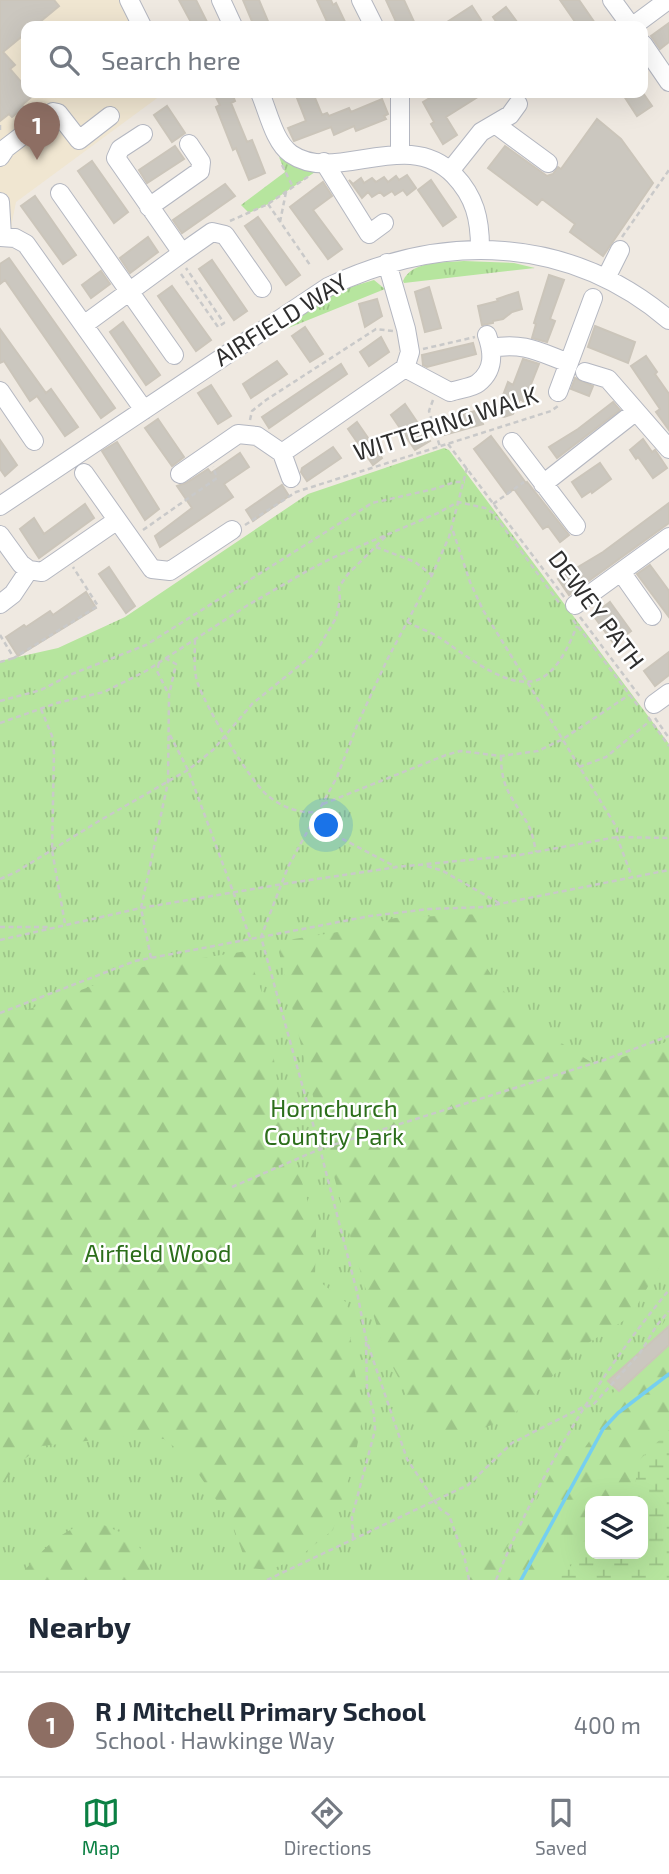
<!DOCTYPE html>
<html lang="en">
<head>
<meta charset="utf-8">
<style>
	:root { --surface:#fff; --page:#f6f6f7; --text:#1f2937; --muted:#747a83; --line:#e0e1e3; --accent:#0b8043 }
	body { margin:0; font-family:"Exo 2",sans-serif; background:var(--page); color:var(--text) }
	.controls { position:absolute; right:21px; bottom:21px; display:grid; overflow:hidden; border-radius:14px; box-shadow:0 7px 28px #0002 }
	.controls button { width:63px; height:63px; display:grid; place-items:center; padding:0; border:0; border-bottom:2px solid var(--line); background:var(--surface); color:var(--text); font:35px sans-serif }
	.you { position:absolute; left:327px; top:826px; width:24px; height:24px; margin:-18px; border:5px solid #fff; border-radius:50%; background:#1a73e8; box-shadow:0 0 0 10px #1a73e833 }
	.badge { display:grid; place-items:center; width:46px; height:46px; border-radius:50%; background:var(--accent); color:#fff; font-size:23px; font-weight:700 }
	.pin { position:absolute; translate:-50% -58px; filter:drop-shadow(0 2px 4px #0008) }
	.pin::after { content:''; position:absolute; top:37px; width:24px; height:21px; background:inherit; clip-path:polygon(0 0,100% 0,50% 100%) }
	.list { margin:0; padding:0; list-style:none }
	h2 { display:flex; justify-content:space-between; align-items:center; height:91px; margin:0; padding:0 28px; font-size:30px }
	h2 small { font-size:23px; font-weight:400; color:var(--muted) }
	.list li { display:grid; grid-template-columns:46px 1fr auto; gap:21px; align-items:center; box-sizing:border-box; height:105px; padding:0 28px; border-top:2px solid var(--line) }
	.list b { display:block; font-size:26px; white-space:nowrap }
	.list p { margin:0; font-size:23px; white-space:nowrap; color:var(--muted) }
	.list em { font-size:23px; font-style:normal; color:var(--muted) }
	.icon { flex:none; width:38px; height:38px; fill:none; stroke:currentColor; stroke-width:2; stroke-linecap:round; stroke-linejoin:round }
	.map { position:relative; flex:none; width:669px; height:1580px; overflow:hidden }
	.search { position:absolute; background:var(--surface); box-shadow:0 7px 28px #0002; left:21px; right:21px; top:21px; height:77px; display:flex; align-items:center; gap:18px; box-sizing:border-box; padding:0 24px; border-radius:14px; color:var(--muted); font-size:26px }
	.sheet { height:196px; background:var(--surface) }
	nav { display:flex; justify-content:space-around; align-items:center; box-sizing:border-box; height:98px; border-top:2px solid var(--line); background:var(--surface); font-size:19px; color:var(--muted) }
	nav a { display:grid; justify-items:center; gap:4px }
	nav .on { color:var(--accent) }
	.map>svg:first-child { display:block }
	.education { fill:#f0e6d1 }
	.grass { fill:url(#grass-tufts); fill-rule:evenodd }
	.forest { fill:url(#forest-firs) }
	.wetland { fill:url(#wetland-marsh) }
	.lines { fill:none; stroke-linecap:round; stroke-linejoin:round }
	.stream { stroke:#75cff0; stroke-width:3.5 }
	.building { fill:#cbc7bf; stroke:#cbc5ba; stroke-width:2 }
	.minor-casing { stroke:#b4b7c1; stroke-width:20 }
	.path { stroke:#c9c9c9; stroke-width:2.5; stroke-dasharray:5 3.5; stroke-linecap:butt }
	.minor { stroke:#fff; stroke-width:18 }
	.labels { text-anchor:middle; stroke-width:5; stroke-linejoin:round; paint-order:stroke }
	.street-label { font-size:24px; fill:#2e2e2e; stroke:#fff }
	.park-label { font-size:24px; fill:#2c6e1b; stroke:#fff }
</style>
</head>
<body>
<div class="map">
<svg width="669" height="1580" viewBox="0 0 669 1580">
	<defs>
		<pattern id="grass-tufts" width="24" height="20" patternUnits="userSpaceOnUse" patternTransform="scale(1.75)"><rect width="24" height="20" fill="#b6e59e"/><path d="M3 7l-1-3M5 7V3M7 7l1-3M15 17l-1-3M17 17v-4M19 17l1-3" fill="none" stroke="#9dc588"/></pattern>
		<pattern id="forest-firs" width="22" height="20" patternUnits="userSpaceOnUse" patternTransform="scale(1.75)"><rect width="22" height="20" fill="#b6e59e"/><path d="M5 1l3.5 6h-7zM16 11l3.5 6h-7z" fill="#9dc588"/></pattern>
		<pattern id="wetland-marsh" width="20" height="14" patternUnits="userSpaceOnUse" patternTransform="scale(1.75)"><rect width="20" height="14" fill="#b6e59e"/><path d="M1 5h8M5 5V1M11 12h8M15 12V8" fill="none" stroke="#9dc588"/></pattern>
	</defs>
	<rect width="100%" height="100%" fill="#efe9e1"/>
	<!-- education -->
	<path class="education" d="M0 0H121L134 26H26V93H164L16 202 9 237H0Z"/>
	<!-- grass -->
	<path class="grass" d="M279 157 297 168 315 172 268 204 249 213 241 205 285 172Z
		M464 261 514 263 535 268 404 283 403 281C412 260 444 263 464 261Z
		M374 280 385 289 271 335 337 291Z
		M444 448 449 450 669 744V1580H0V661L58 648 125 617 308 494ZM590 1501H643V1554H590Z"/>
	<!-- forest -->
	<path class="forest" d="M481 914 478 955 499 986 538 1028 597 1066 669 1041V1250L631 1316 582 1347 510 1418 454 1439 410 1400 384 1350 353 1247 317 1113 279 952 283 943 294 939 344 931 395 918Z
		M247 951 266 1004 281 1108 316 1231 315 1278 347 1303 354 1368 363 1413 355 1458 333 1530 298 1558 270 1570 248 1568 232 1523 187 1457 164 1439 130 1436 42 1446 19 1463 0 1487V1020L143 967Z
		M669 1313V1430L636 1464V1479L630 1500 590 1501V1540L583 1542 578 1558 547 1561 541 1580H499L513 1546 560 1455 573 1457 581 1453 593 1436 594 1424 624 1375 644 1358Z
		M93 1520 135 1539 151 1569 153 1580H16C42 1551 55 1533 93 1520Z
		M509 1543 493 1580H451Z"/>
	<!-- wetland -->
	<path class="wetland" d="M669 1430V1580H558L578 1558 583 1541 590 1540V1554H643V1501H629L636 1479V1464Z"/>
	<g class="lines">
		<!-- stream -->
		<path class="stream" d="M521 1580 603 1429 618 1413 669 1374"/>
	</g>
	<!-- building -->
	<path class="building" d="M0 0H54L59 6 35 26H26V33L3 52 15 65 10 69 22 83 26 80V93H36L22 105 30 115 23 121 17 113 12 117 9 114 0 121Z
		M179 0H196L209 26H193Z
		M243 0H259L270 26H254Z
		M317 0H331L333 5 336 3 347 26H329Z
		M386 0H404L416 26H398Z
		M560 0H579L597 26H578Z
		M472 6 481 20 471 26H441Z
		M506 7 520 26H499L493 17Z
		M669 23V42L660 49 651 36Z
		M214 93H232L235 101 231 103 247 142 252 140 265 173 249 180 236 148 233 150 216 107 220 105Z
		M295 93H313L322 115 327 113 329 116 349 108 351 112 382 99 388 114 384 116 386 119 356 131 354 126 334 135 331 127 294 141 288 128 306 121Z
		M438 93H484L446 117 457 135 443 144 431 124 434 122 423 102Z
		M622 93H643L652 106 637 116Z
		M167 106 185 133 172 142 154 115Z
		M597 119 621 139 653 183 603 256 570 232 575 224 542 199 537 205 488 168 505 146 547 176 553 174 558 167 561 169Z
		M175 146 184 159 147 183 139 170Z
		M92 161 128 212 114 223 78 171Z
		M407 175 416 188 407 195 403 190 395 195 392 191 384 196 380 192 372 197 368 192 362 198 349 180 353 184 361 178 364 183 372 178 376 182 384 177 388 182 396 176 399 180Z
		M431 180 456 217 443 226 418 190Z
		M323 182 332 196 313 210 342 249 328 259 290 207Z
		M225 184 235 196 182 233 173 220Z
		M35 196 76 255 63 264 21 206Z
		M258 217 300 275 286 285 245 226Z
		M148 237 158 252 130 273 120 258Z
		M9 258 115 408 101 418 5 280 0 284V264Z
		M212 260 247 311 234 320 199 269Z
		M101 271 110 284 91 298 82 285Z
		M549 275 564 280 550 319 555 321 547 342 532 338 536 324 534 323Z
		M172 286 211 340 196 351 158 296Z
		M429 287 441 328 425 332 415 292Z
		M518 292 522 309 512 312 503 319 493 321V323L482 325 478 306 498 301 497 299Z
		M377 299 382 316 365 327 359 304Z
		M123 322 160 375 146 385 110 332Z
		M595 326 635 342 628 363 588 347Z
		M305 327 323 354 310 362 292 336Z
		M0 329 46 393 51 389 78 427 65 436 37 396 30 401 4 361 0 363Z
		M381 337 389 352 369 366 360 352Z
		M473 343 476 354 427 367 423 365 422 355Z
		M646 356 657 372 655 374 669 394V430L656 412 660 409 631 366Z
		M523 359 539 364 524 402 520 399 513 414 504 417 496 414 508 382 513 385Z
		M277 361 287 374 251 398 243 384Z
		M341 364 347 374 269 428 262 417Z
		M575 378 593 386 589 396 571 389Z
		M211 385 231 416 218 424 198 393Z
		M613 402 620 410 557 458 549 447 578 429Z
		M405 404 430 441 415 450 391 415Z
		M478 410 483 424 444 435 440 422Z
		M158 419 184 457 172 466 145 428Z
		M357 422 382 458 373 465 348 429Z
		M491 436 526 483 527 482 569 535 560 542 548 526 543 529 514 489 507 494 474 449Z
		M643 439 652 452 655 450 667 468 653 478 638 457 636 459 630 450Z
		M0 440 17 465 5 476 0 469Z
		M117 442 159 509 145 520 102 451Z
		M333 447 341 458 307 481 301 472 302 468Z
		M240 453 249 467 224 484 233 497 160 547 155 536 192 508 177 486 186 483 208 469 211 473Z
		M600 463 611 479 592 493 591 491 582 497 572 482Z
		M282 485 289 496 253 521 246 510Z
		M669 503V523L569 595 558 579 603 552Z
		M85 504 94 518 39 558 20 529 34 518 44 534Z
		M650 565 669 591V617L637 574Z
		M109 567 135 606 126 613 99 574Z
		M86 592 96 608 18 656 6 637 24 625 26 627 50 611 53 615Z
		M610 602 631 631 614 644 593 615Z
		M669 652V675L655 686 644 671Z
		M669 1326V1345L619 1391 608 1381Z"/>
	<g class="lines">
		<!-- minor casing -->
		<g class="minor-casing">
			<path id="minor" d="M129 0 142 26
				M221 0 233 26
				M361 0 374 26
				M612 0 631 26
				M633 26 668 0
				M643 44 669 82
				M260 93C268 111 274 142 291 154 336 185 407 126 454 175 475 197 480 219 480 248
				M495 124 548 163
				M400 154V93
				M0 157 6 148 53 112 58 113 79 140 110 116
				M324 162 369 234 384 223
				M450 171 481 132 510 115 518 104
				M60 193 174 355
				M0 202 2 236
				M149 207 200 171 201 162 189 144
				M0 237 15 238 26 244 144 410
				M182 253 212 232 225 235 262 288
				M606 278 620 250
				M85 324 182 253 116 158 120 149 143 134
				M491 348C524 342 539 352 569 363
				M405 368 450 392C458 389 472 388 478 383 495 370 493 352 487 335
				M585 372 608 379 669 449
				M0 391 34 441
				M558 392 593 298
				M512 442 576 526
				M282 453 405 368 410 352 406 329 387 263
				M84 473 152 569 170 571 232 530
				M180 474 238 434 257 436 282 453 291 478
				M543 484 635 412
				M0 506 328 287C444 232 568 235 669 320
				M0 535 21 564 29 570 13 594 0 604
				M29 570 42 572 116 521
				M621 572 652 616
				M575 605 669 537
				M654 704 669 693"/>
		</g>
		<!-- path -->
		<path class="path" d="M0 125V132
			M282 165 293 187
			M268 204 310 265
			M230 221 268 204 309 176
			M280 222 286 192
			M622 237 669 170
			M181 274 218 327 224 323 186 268
			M423 349 475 337
			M433 400 429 411 440 447
			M250 420 252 411 266 400 376 329 393 331
			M448 444 565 598
			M493 504 524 482
			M245 525 296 492 551 411 558 406
			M143 530 217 478 213 467
			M453 531 470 582 483 610 617 828V837L632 877
			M376 547 415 562 432 575
			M580 617 641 698
			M573 620 639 707
			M407 622C417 627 428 631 437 636 462 652 509 693 540 679 559 669 569 645 577 626
			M0 635 14 658 98 606 73 567
			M195 640C195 654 193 671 198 684 207 709 248 778 267 795 281 807 300 814 318 812
			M0 662 14 658
			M159 663 157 671 169 695
			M0 701 41 690 72 674 146 645 372 503 434 489 455 482H465
			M41 709 52 736 54 753 52 850 65 924
			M648 717 669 746
			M655 718 669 738
			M0 723 57 703 104 692 146 671 248 605 307 571 332 558 438 513 458 502 485 508 493 513 560 604
			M170 735 188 770 251 940
			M501 756C501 787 511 796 526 821 532 830 534 842 536 852
			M579 767 606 757 650 721
			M323 804 446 755 460 751 501 756 538 751 563 739 629 695
			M312 823 396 867
			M427 866 443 871 499 903
			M0 879 16 872 99 821 188 770 213 750 252 704 316 652 336 618 340 600 339 587 348 574 386 536
			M0 927H49
			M0 940 141 908 283 884 397 867 519 855 617 837 669 838
			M151 958 141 908 168 782 169 695 176 664 165 658
			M0 1013 135 961 261 937 288 867 337 777 358 723 387 660 432 575 449 537 467 468
			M232 1187 320 1149 604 1060 669 1036
			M353 1538 352 1517 375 1430 374 1414 367 1389 366 1342
			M267 1580 468 1485 512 1443 583 1407 593 1405 640 1353 657 1325 669 1311
			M469 1580 465 1560 449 1515 440 1509 407 1459 366 1339 357 1292 320 1149 261 937 370 916 429 909 484 907 669 870
			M496 1580C539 1475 597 1377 669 1290"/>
		<!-- minor -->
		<use href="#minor" class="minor"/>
	</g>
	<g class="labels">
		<!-- street labels -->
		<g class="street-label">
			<text transform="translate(281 320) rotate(-32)" y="8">AIRFIELD WAY</text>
			<text transform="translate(446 424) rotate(-18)" y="8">WITTERING WALK</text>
			<text transform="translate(596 610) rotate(53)" y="8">DEWEY PATH</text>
		</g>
		<!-- park labels -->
		<g class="park-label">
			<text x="334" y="1117">Hornchurch<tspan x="334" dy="28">Country Park</tspan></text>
			<text x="158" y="1262">Airfield Wood</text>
		</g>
	</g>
</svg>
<div class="controls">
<button><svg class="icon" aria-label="layers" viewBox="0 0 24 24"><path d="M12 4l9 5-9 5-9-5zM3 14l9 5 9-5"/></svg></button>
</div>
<div class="you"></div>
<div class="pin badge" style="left:37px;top:160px;background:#8d6e63">1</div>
<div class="search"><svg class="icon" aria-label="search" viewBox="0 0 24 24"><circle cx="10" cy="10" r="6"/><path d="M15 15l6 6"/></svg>Search here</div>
</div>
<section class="sheet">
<h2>Nearby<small></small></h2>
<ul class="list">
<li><span class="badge" style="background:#8d6e63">1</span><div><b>R J Mitchell Primary School</b><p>School · Hawkinge Way</p></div><em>400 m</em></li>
</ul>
</section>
<nav>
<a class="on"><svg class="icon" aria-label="map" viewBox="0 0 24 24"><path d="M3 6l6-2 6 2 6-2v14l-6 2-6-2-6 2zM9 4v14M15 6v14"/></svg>Map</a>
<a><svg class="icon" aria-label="directions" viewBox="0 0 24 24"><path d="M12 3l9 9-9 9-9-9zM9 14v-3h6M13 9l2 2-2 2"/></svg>Directions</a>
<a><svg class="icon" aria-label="saved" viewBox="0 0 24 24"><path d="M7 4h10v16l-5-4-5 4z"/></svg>Saved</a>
</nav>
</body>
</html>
